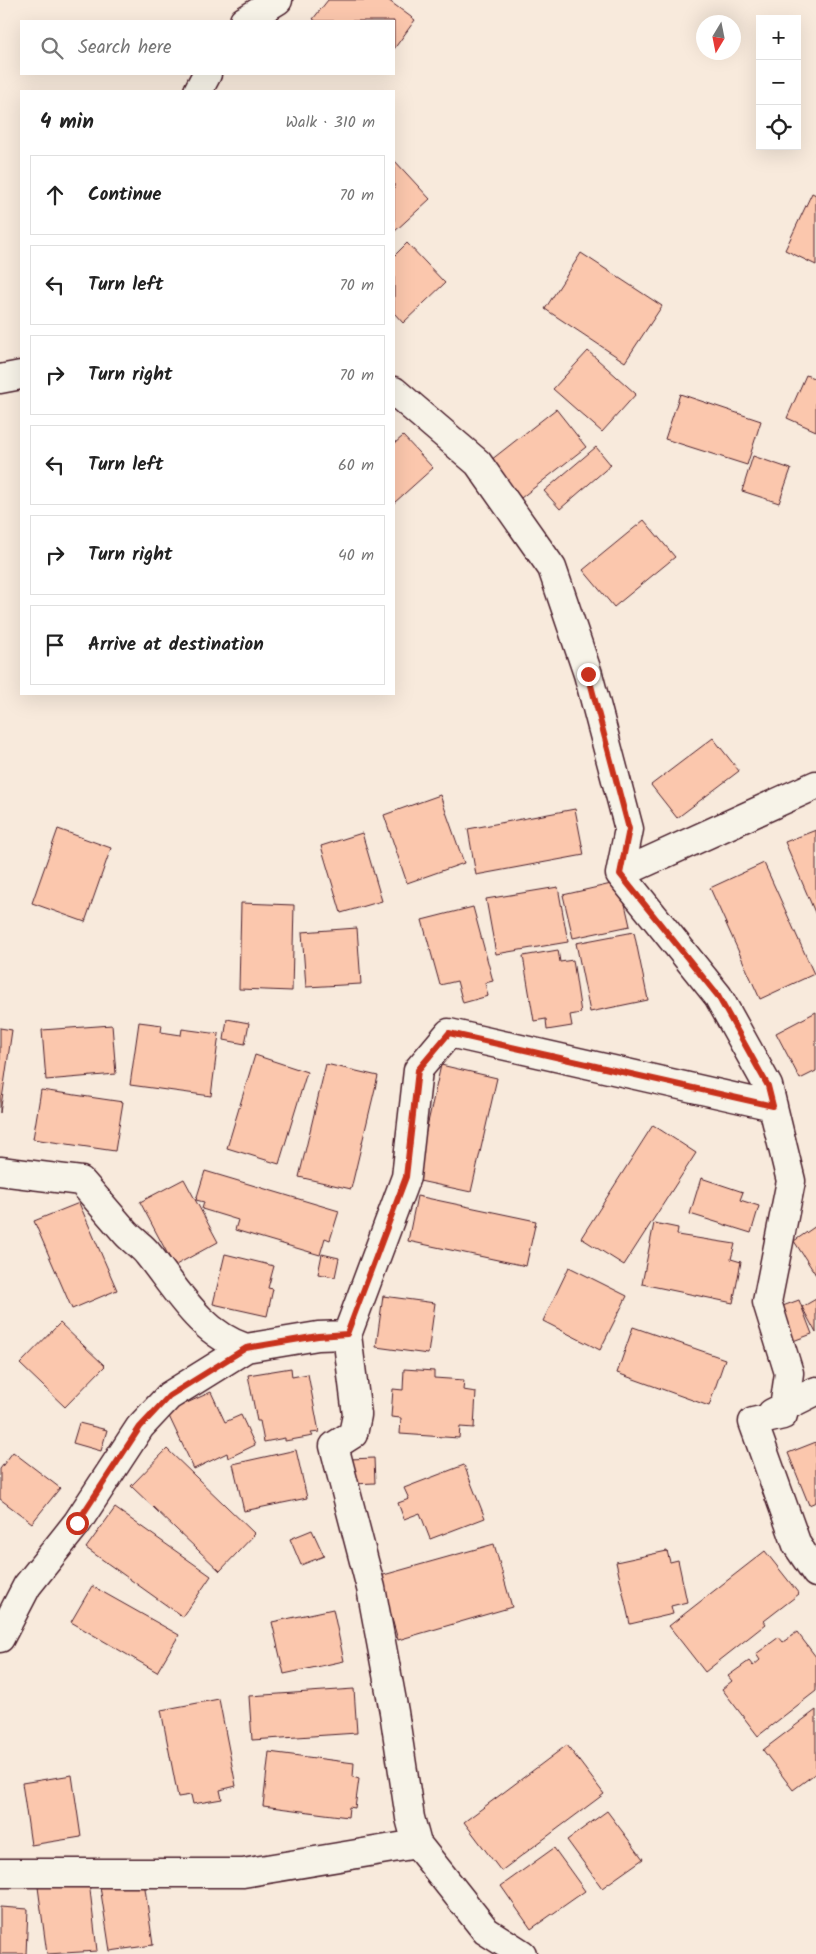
<!DOCTYPE html>
<html lang="en">
<head>
<meta charset="utf-8">
<style>
	:root { --surface:#fff; --page:#f2f2f2; --text:#222; --muted:#767676; --line:#e0e0e0 }
	body { margin:0; font-family:Kalam,sans-serif; background:var(--page); color:var(--text) }
	.controls { position:absolute; right:15px; top:15px; display:grid; overflow:hidden; border-radius:0px; box-shadow:0 5px 20px #0002 }
	.controls button { width:45px; height:45px; display:grid; place-items:center; padding:0; border:0; border-bottom:1px solid var(--line); background:var(--surface); color:var(--text); font:25px sans-serif }
	.compass { position:absolute; left:696px; top:15px; width:45px; height:45px; border-radius:50%; background:var(--surface); box-shadow:0 5px 20px #0002; rotate:190deg }
	.stop { position:absolute; width:15px; height:15px; margin:-11px; border:4px solid #c8321e; border-radius:50%; background:#fff }
	.stop.end { background:#c8321e; border-color:#fff; box-shadow:0 1px 5px #0008 }
	.list { margin:0; padding:0; list-style:none }
	h2 { display:flex; justify-content:space-between; align-items:center; height:65px; margin:0; padding:0 20px; font-size:21px }
	h2 small { font-size:16px; font-weight:400; color:var(--muted) }
	.list li { display:grid; grid-template-columns:32px 1fr auto; gap:15px; align-items:center; box-sizing:border-box; height:80px; margin:0 10px 10px; padding:0 10px; border:1px solid var(--line); border-radius:0px }
	.list b { display:block; font-size:19px; white-space:nowrap }
	.list em { font-size:16px; font-style:normal; color:var(--muted) }
	.icon { flex:none; width:28px; height:28px; fill:none; stroke:currentColor; stroke-width:2; stroke-linecap:round; stroke-linejoin:round }
	.map { position:relative; flex:none; width:816px; height:1954px; overflow:hidden }
	.search { position:absolute; background:var(--surface); box-shadow:0 5px 20px #0002; left:20px; top:20px; width:375px; height:55px; display:flex; align-items:center; gap:12px; box-sizing:border-box; padding:0 18px; border-radius:0px; color:var(--muted); font-size:19px }
	.panel { position:absolute; background:var(--surface); box-shadow:0 5px 20px #0002; left:20px; top:90px; width:375px; height:605px; border-radius:0px }
	.map>svg:first-child { display:block }
	.building { fill:#fbc7ad; stroke:#4a1f2b }
	.lines { fill:none; stroke-linecap:round; stroke-linejoin:round }
	.street-casing { stroke:#4a1f2b; stroke-width:31 }
	.street { stroke:#f7f3e8; stroke-width:28 }
	.route { stroke:#c8321e; stroke-width:6 }
</style>
</head>
<body>
<div class="map">
<svg width="816" height="1954" viewBox="0 0 816 1954">
	<rect width="100%" height="100%" fill="#f8eadc"/>
	<filter id="ink" filterUnits="userSpaceOnUse"><feTurbulence type="fractalNoise" baseFrequency=".02" numOctaves="2"/><feDisplacementMap in="SourceGraphic" scale="10" xChannelSelector="R" yChannelSelector="G"/><feConvolveMatrix kernelMatrix="1 2 1 2 8 2 1 2 1" color-interpolation-filters="sRGB"/></filter>
	<g filter="url(#ink)">
		<!-- building -->
		<path class="building" d="M328 0H388L415 20 394 49V21H316L313 19Z
			M394 160 430 199 394 232Z
			M812 193 816 195V265L785 250Z
			M407 243 445 283 403 323 394 313V256Z
			M581 253 662 306 625 362 545 309Z
			M588 351 636 394 602 432 553 389Z
			M806 375 816 379V431L787 418Z
			M680 394 761 421 747 465 665 439Z
			M556 409 586 447 521 498 491 460Z
			M403 436 433 468 394 503V444Z
			M596 447 611 465 560 509 544 491Z
			M753 456 791 469 779 503 742 491Z
			M644 520 675 557 614 607 583 570Z
			M713 738 739 771 677 818 651 785Z
			M440 795 464 863 407 883 384 815Z
			M575 809 584 855 476 875 468 829Z
			M58 829 111 848 85 922 32 903Z
			M816 830V915L785 842Z
			M362 833 382 901 341 913 321 846Z
			M764 863 814 974 760 999 710 888Z
			M620 882 630 926 573 938 563 895Z
			M558 887 568 942 496 954 486 899Z
			M241 903 294 905 292 991 239 989Z
			M473 907 493 981 485 983 488 996 463 1003 457 981 440 985 422 920Z
			M357 928 361 984 306 987 302 932Z
			M634 932 648 1000 590 1012 576 943Z
			M558 950 560 962 573 960 581 1013 570 1015 572 1026 547 1030 546 1019 534 1021 523 956Z
			M816 1012V1071L800 1079 776 1033Z
			M227 1019 249 1023 245 1044 224 1040Z
			M139 1022 162 1025 161 1032 181 1035 182 1029 219 1034 211 1096 130 1085Z
			M112 1025 116 1074 46 1080 42 1030Z
			M0 1028 12 1030 0 1113Z
			M255 1055 307 1072 279 1164 227 1148Z
			M326 1064 378 1076 351 1189 299 1177Z
			M441 1065 497 1078 471 1192 415 1180Z
			M41 1090 123 1102 115 1151 33 1139Z
			M653 1125 696 1153 624 1265 581 1238Z
			M205 1171 339 1211 330 1240 325 1238 320 1255 235 1230 238 1220 202 1209 204 1202 196 1200Z
			M701 1178 743 1192 740 1200 759 1206 751 1233 690 1214Z
			M184 1179 218 1242 174 1266 140 1202Z
			M417 1196 536 1221 526 1266 408 1241Z
			M79 1203 117 1290 72 1309 34 1221Z
			M654 1223 678 1228 677 1235 735 1244 731 1259 741 1262 733 1303 642 1284Z
			M816 1226V1275L794 1241Z
			M225 1254 274 1266 268 1288 273 1289 267 1316 213 1304Z
			M322 1254 339 1258 335 1277 318 1274Z
			M569 1267 627 1296 600 1350 543 1321Z
			M383 1296 435 1303 428 1354 376 1347Z
			M816 1299V1333L802 1307Z
			M799 1300 812 1334 793 1341 780 1307Z
			M60 1323 105 1366 65 1407 20 1364Z
			M633 1327 725 1359 709 1406 617 1373Z
			M291 1368 292 1377 308 1374 319 1432 311 1433 313 1436 285 1441V1438L264 1442 260 1421H257L248 1375Z
			M404 1369 434 1371V1378L464 1380 463 1390 476 1392 474 1428 460 1427 459 1438 400 1434 401 1418 391 1417 393 1389 403 1390Z
			M211 1392 225 1422 241 1415 255 1445 228 1458 227 1453 194 1469 167 1412Z
			M79 1423 107 1430 101 1451 73 1443Z
			M816 1442V1502L809 1505 788 1453Z
			M167 1449 255 1534 220 1571 131 1486Z
			M296 1450 307 1498 244 1511 233 1464Z
			M13 1452 60 1488 32 1523 0 1499V1469Z
			M374 1458 375 1483 352 1484 350 1459Z
			M464 1465 485 1518 430 1539 420 1513 404 1519 398 1503 409 1499 404 1488Z
			M115 1508 211 1576 183 1617 86 1548Z
			M312 1530 324 1556 301 1565 290 1539Z
			M494 1544 512 1607 398 1640 380 1576Z
			M667 1551 670 1562 678 1560 687 1602 671 1606 673 1614 630 1624 616 1562Z
			M765 1551 799 1594 764 1621 766 1624 705 1672 669 1626Z
			M92 1586 179 1635 157 1672 71 1622Z
			M333 1609 344 1661 284 1674 272 1622Z
			M797 1632 816 1657V1691L758 1736 722 1689 732 1681 728 1676 749 1661 753 1666 760 1660 756 1654 779 1637 783 1642Z
			M354 1689 357 1733 252 1740 249 1696Z
			M219 1699 236 1786 220 1790 222 1799 193 1804 191 1795 178 1797 161 1710Z
			M816 1710V1773L793 1790 763 1750Z
			M567 1745 604 1794 501 1871 464 1822Z
			M269 1752 354 1763 353 1777 359 1779 355 1808 349 1807 348 1817 263 1806Z
			M72 1775 81 1837 31 1845 22 1783Z
			M607 1811 643 1859 602 1888 567 1840Z
			M554 1848 585 1891 531 1929 501 1886Z
			M143 1874 153 1945 110 1951 99 1880Z
			M89 1881 97 1951 47 1954 38 1887Z
			M0 1907 28 1909 26 1954H0Z"/>
		<g class="lines">
			<!-- street casing -->
			<g class="street-casing">
				<path id="street" d="M244 21 278 0
					M198 91 207 74
					M0 379 21 375
					M394 391 478 463 552 568 588 674 629 829 620 874 718 996 768 1086 791 1181 767 1302 789 1373 783 1415 753 1422 797 1545 816 1573
					M620 874 816 785
					M0 1171 81 1181C96 1198 111 1216 126 1233 133 1241 142 1246 148 1254 177 1290 200 1333 246 1348
					M772 1413 816 1391
					M0 1638 27 1586 77 1523 140 1427 169 1396 246 1348 318 1336 347 1335
					M0 1873H243L417 1844
					M522 1954 486 1931 417 1844 410 1818 394 1712 371 1588 334 1446 353 1434 357 1415 347 1335 406 1177 418 1070 449 1033 773 1106"/>
			</g>
			<!-- street -->
			<use href="#street" class="street"/>
		</g>
	</g>
	<g class="lines" filter="url(#ink)">
		<!-- route -->
		<path class="route" d="M77 1523 140 1427 169 1396 246 1348 318 1336 347 1334 406 1177 418 1070 449 1033 773 1106 768 1086 718 996 620 874 629 829 588 674"/>
	</g>
</svg>
<div class="controls">
<button>+</button>
<button>−</button>
<button><svg class="icon" aria-label="locate" viewBox="0 0 24 24"><circle cx="12" cy="12" r="6"/><path d="M12 2v4M12 18v4M2 12h4M18 12h4"/></svg></button>
</div>
<svg class="compass" viewBox="-18 -18 36 36"><path d="M0-13l5 13h-10z" fill="#e53935"/><path d="M0 13l5-13h-10z" fill="#767676"/></svg>
<div class="stop" style="left:77px;top:1523px"></div>
<div class="stop end" style="left:588px;top:674px"></div>
<div class="search"><svg class="icon" aria-label="search" viewBox="0 0 24 24"><circle cx="10" cy="10" r="6"/><path d="M15 15l6 6"/></svg>Search here</div>
<section class="panel">
<h2>4 min<small>Walk · 310 m</small></h2>
<ul class="list">
<li><svg class="icon" aria-label="ahead" viewBox="0 0 24 24"><path d="M12 20V5M6 11l6-6 6 6"/></svg><div><b>Continue</b></div><em>70 m</em></li>
<li><svg class="icon" aria-label="left" viewBox="0 0 24 24"><path d="M17 20v-9H6M10 6l-5 5 5 5"/></svg><div><b>Turn left</b></div><em>70 m</em></li>
<li><svg class="icon" aria-label="right" viewBox="0 0 24 24"><path d="M7 20v-9h11M14 6l5 5-5 5"/></svg><div><b>Turn right</b></div><em>70 m</em></li>
<li><svg class="icon" aria-label="left" viewBox="0 0 24 24"><path d="M17 20v-9H6M10 6l-5 5 5 5"/></svg><div><b>Turn left</b></div><em>60 m</em></li>
<li><svg class="icon" aria-label="right" viewBox="0 0 24 24"><path d="M7 20v-9h11M14 6l5 5-5 5"/></svg><div><b>Turn right</b></div><em>40 m</em></li>
<li><svg class="icon" aria-label="arrive" viewBox="0 0 24 24"><path d="M6 21V4h12l-3 4 3 4H6"/></svg><div><b>Arrive at destination</b></div></li>
</ul>
</section>
</div>
</body>
</html>
